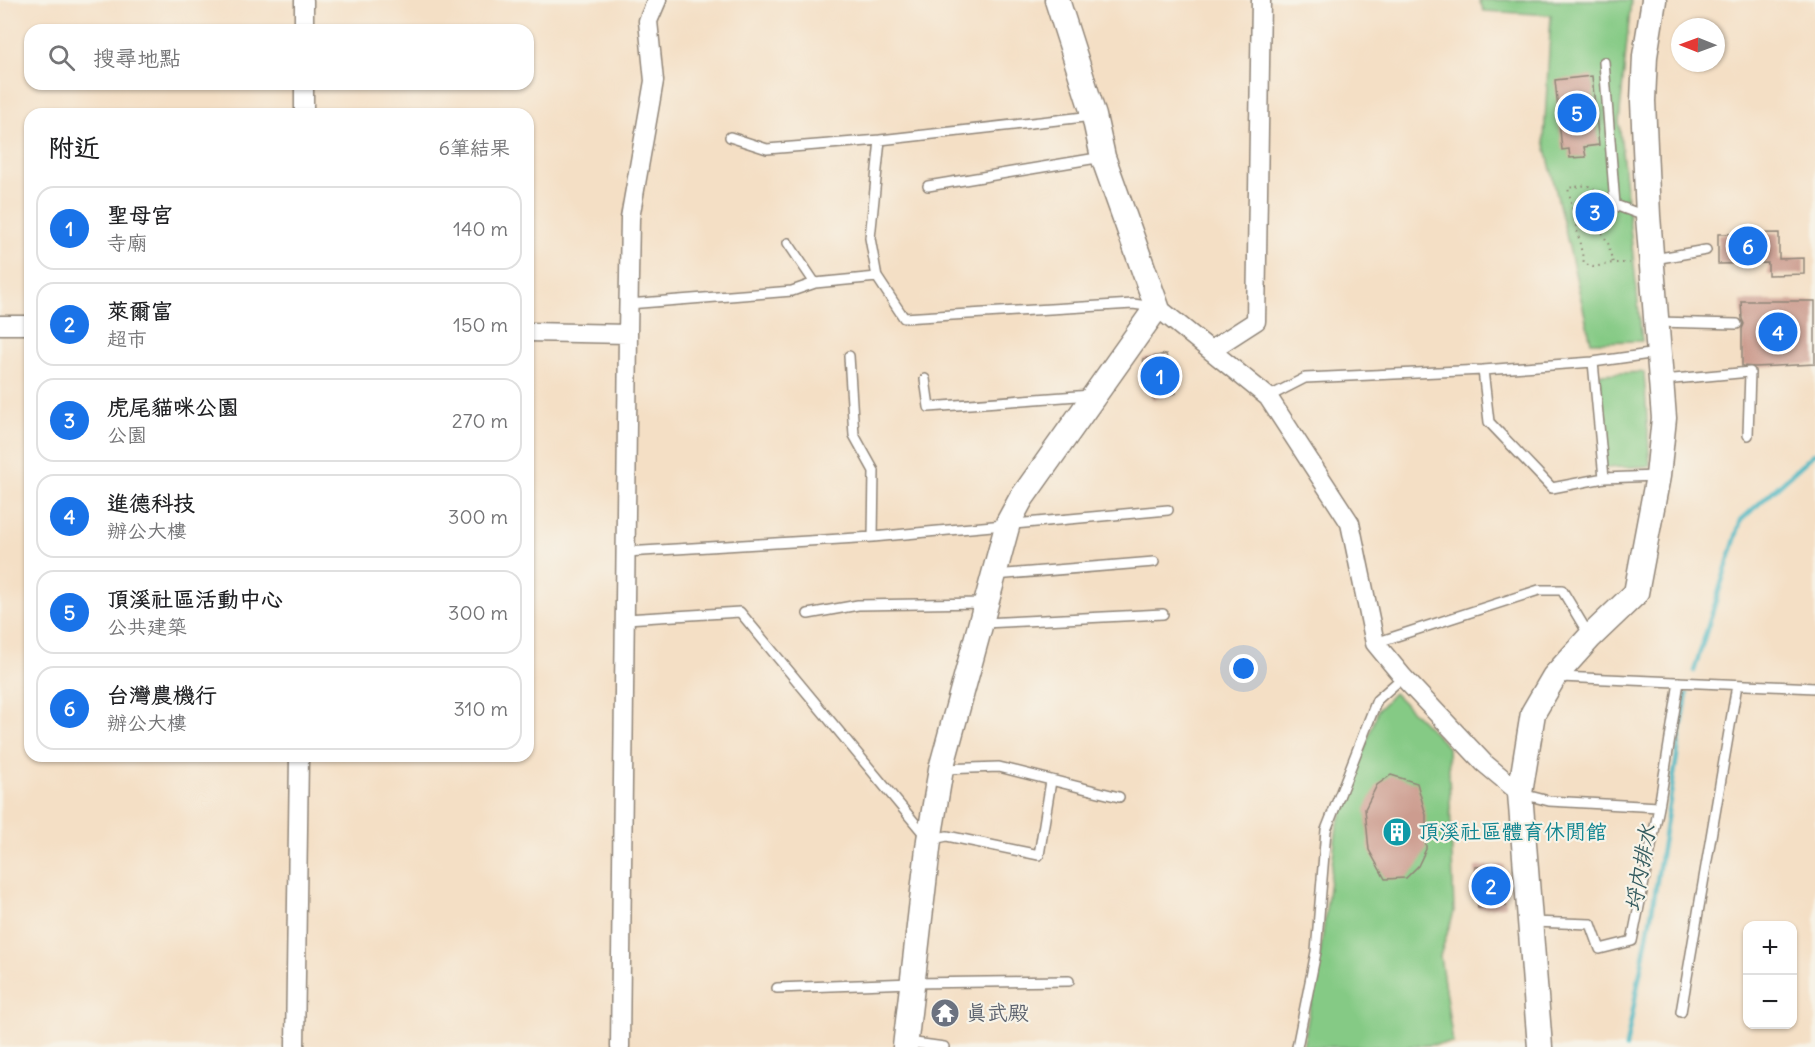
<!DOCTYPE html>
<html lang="zh-TW">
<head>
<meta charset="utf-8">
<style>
	:root { --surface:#fff; --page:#f2f2f2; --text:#202124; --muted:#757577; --line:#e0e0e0; --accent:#1a73e8 }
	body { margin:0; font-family:Delius,"LXGW WenKai TC",sans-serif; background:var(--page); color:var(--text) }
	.controls { position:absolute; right:18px; bottom:18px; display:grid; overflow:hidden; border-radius:12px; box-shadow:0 2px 4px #0004 }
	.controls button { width:54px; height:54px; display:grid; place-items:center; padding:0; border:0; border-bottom:2px solid var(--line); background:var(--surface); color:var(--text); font:30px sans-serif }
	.compass { position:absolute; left:1671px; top:18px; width:54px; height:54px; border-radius:50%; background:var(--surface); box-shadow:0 2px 4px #0004; rotate:271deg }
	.you { position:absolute; left:1244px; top:669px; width:21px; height:21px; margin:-15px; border:4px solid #fff; border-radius:50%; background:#1a73e8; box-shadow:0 0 0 9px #1a73e833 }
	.badge { display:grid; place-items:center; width:39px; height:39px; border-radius:50%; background:var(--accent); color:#fff; font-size:20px; font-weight:700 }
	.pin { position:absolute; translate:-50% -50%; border:3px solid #fff; box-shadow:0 2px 6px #0006 }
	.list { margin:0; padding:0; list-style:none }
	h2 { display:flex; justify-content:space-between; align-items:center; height:78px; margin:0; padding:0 24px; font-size:26px }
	h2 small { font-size:20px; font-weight:400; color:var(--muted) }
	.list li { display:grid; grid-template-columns:39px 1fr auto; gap:18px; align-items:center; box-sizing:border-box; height:84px; margin:0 12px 12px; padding:0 12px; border:2px solid var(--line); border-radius:18px }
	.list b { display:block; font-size:22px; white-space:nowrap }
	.list p { margin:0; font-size:20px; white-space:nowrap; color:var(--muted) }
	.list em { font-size:20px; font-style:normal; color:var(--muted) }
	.icon { flex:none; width:33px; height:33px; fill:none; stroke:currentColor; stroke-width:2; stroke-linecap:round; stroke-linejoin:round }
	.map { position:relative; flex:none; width:1815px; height:1047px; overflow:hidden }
	.search { position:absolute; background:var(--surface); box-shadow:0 2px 4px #0004; left:24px; top:24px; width:510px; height:66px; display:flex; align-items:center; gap:15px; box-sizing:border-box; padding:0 21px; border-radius:18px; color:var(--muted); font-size:22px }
	.panel { position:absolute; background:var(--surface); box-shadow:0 2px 4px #0004; left:24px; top:108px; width:510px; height:654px; border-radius:18px }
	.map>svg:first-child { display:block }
	.green { fill:#85ca85; stroke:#587a58; stroke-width:1.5 }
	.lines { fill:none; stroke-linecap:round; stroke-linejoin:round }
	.stream { stroke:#48b6c1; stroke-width:4.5 }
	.building { fill:#cc9c8f }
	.lane-casing { stroke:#908578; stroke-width:12 }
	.street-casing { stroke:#908578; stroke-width:21 }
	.secondary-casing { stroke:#908578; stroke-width:27 }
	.path { stroke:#908578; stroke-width:2; stroke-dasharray:1.5 4.5; stroke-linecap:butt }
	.lane { stroke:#fff; stroke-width:9 }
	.street { stroke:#fff; stroke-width:18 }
	.secondary { stroke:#fff; stroke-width:24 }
	.labels { text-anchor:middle; stroke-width:4.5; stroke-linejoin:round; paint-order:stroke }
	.culture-label { font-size:21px; fill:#0d838f; stroke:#f7f3e8; text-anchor:start }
	.worship-label { font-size:21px; fill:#5b616d; stroke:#f7f3e8; text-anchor:start }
	.water-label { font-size:22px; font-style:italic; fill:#355c60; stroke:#f7f3e8 }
</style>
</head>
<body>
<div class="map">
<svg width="1815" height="1047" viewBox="0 0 1815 1047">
	<rect width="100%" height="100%" fill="#f7f3e8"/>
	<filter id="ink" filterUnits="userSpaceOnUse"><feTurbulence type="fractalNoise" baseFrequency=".0167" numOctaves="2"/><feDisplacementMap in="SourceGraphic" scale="12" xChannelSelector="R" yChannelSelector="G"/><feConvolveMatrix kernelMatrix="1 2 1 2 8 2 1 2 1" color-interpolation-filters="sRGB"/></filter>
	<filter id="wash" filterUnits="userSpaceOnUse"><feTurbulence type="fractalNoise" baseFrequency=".008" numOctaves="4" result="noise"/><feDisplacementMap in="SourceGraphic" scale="24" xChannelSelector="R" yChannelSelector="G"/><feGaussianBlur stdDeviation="1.35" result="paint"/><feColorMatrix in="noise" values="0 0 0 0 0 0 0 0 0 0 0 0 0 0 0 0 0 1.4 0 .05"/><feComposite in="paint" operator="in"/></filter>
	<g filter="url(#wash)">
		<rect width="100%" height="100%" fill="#f4dfc5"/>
		<!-- green -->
		<path class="green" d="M1479 0H1631L1619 122 1642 341 1591 342 1544 140 1551 15 1484 11Z
			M1644 372 1650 466 1604 468 1600 374Z
			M1394 693 1448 747 1454 912 1440 956 1453 1043 1404 1047H1303L1320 955 1337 827 1378 710Z"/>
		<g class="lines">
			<!-- stream -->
			<path class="stream" d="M1694 671 1741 520 1815 453
				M1626 1047 1653 905 1687 694"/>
		</g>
		<g id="blocks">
			<!-- building -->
			<path class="building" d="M1592 76 1599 145 1584 147 1586 157 1570 158 1569 149 1562 150 1555 80Z
				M1779 233V259L1804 258V274L1768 275V263L1718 264V234Z
				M1741 301H1815V364L1755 367 1742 366V329L1744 324 1742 319Z
				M1166 354 1176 393 1153 399 1143 359Z
				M1391 775 1417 783 1426 815V849L1418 866 1406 878 1385 879 1369 850 1365 809 1377 785Z
				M1504 865 1506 906 1478 908 1475 867Z"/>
		</g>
	</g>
	<g filter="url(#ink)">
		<use href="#blocks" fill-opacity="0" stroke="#908578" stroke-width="1.5"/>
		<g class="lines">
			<!-- lane casing -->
			<g class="lane-casing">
				<path id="lane" d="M1604 62 1615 205 1645 216
					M730 137 767 149 880 140
					M928 186 1103 157
					M788 243 815 283
					M1654 259 1706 250
					M877 277 904 318 1133 304 1154 307
					M628 304 792 291 815 283 877 277 870 238 880 140 1093 116
					M1657 322 1737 324
					M849 356 854 435 874 471 873 537
					M1483 370 1489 422 1552 488 1604 478 1656 476
					M925 379 929 407 1091 395
					M1663 380 1750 372 1748 435
					M1268 397 1305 378 1483 370 1593 362
					M1604 478 1593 362 1657 353
					M626 552 873 537 1168 510
					M995 575 1154 562
					M808 614 858 605 984 603
					M626 619 740 612 929 840 947 836 1039 855 1051 781
					M984 623 1163 614
					M1375 643 1539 590H1562L1589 635
					M1560 677 1815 688
					M943 769 999 767 1119 797
					M1522 794 1549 801 1659 807 1679 682
					M1531 922 1591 924 1600 949 1632 941 1659 807
					M777 988 912 983 1069 981
					M1681 1012 1737 685
					M908 1042 944 1047
					M1297 1047 1316 952 1326 830 1377 700 1403 677"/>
			</g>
			<!-- street casing -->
			<g class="street-casing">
				<path id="street" d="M304 30V0
					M304 114V84
					M1157 307 1268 397 1350 523 1375 643 1403 677 1484 763 1520 793
					M0 325H30
					M528 332 628 334 620 1047
					M628 334 630 218 654 81 648 21 657 0
					M1211 350 1256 321 1261 0
					M295 1047 299 756"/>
			</g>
			<!-- secondary casing -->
			<g class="secondary-casing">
				<path id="secondary" d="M905 1047 929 840 941 769 1008 523 1021 499 1157 307 1103 157 1094 116 1057 0
					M1540 1047 1520 793 1533 713 1554 677 1590 637 1636 593 1658 476 1664 418 1648 216 1643 101 1645 56 1654 0"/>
			</g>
			<!-- path -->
			<path class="path" d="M1603 198 1598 192 1587 185 1568 188 1584 263 1593 267 1613 263H1632
				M1606 210C1597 226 1600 229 1608 243 1610 249 1611 257 1613 263"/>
			<!-- lane -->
			<use href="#lane" class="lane"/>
			<!-- street -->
			<use href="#street" class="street"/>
			<!-- secondary -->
			<use href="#secondary" class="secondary"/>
		</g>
	</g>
	<!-- icons -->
	<defs>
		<g id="building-disc" transform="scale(1.5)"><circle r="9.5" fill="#0f9aa8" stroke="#f7f3e8"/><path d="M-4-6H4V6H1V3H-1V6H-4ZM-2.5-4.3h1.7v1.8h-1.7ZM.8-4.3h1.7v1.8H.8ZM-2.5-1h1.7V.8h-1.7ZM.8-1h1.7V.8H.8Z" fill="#fff"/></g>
		<g id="temple-disc" transform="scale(1.5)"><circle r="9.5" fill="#6b7280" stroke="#f7f3e8"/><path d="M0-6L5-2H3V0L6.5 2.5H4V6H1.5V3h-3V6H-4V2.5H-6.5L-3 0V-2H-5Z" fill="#fff"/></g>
	</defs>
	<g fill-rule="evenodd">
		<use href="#building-disc" x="1397" y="832"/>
		<use href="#temple-disc" x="945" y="1013"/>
	</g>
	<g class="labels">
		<!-- culture labels -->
		<g class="culture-label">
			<text x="1418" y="839">頂溪社區體育休閒館</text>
		</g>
		<!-- worship labels -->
		<g class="worship-label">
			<text x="966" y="1020">真武殿</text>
		</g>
		<!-- water labels -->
		<g class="water-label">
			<text transform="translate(1640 868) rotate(-80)" y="8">埒內排水</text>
		</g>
	</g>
</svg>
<div class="controls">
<button>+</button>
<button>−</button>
</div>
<svg class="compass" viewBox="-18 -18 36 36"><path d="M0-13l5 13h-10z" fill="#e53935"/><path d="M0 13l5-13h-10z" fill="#757577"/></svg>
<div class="you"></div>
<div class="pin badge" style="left:1160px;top:376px">1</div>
<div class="pin badge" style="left:1491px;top:886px">2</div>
<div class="pin badge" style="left:1595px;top:212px">3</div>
<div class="pin badge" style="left:1778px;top:332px">4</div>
<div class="pin badge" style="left:1577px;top:113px">5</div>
<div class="pin badge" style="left:1748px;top:246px">6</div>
<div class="search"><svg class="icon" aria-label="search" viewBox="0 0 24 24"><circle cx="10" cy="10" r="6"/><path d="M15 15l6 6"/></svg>搜尋地點</div>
<section class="panel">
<h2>附近<small>6筆結果</small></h2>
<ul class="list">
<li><span class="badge">1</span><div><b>聖母宮</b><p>寺廟</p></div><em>140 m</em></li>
<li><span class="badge">2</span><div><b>萊爾富</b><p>超市</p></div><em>150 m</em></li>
<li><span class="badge">3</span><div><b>虎尾貓咪公園</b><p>公園</p></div><em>270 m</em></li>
<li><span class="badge">4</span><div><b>進德科技</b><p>辦公大樓</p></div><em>300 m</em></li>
<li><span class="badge">5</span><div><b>頂溪社區活動中心</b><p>公共建築</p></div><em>300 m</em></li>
<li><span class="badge">6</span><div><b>台灣農機行</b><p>辦公大樓</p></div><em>310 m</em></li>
</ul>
</section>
</div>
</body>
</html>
